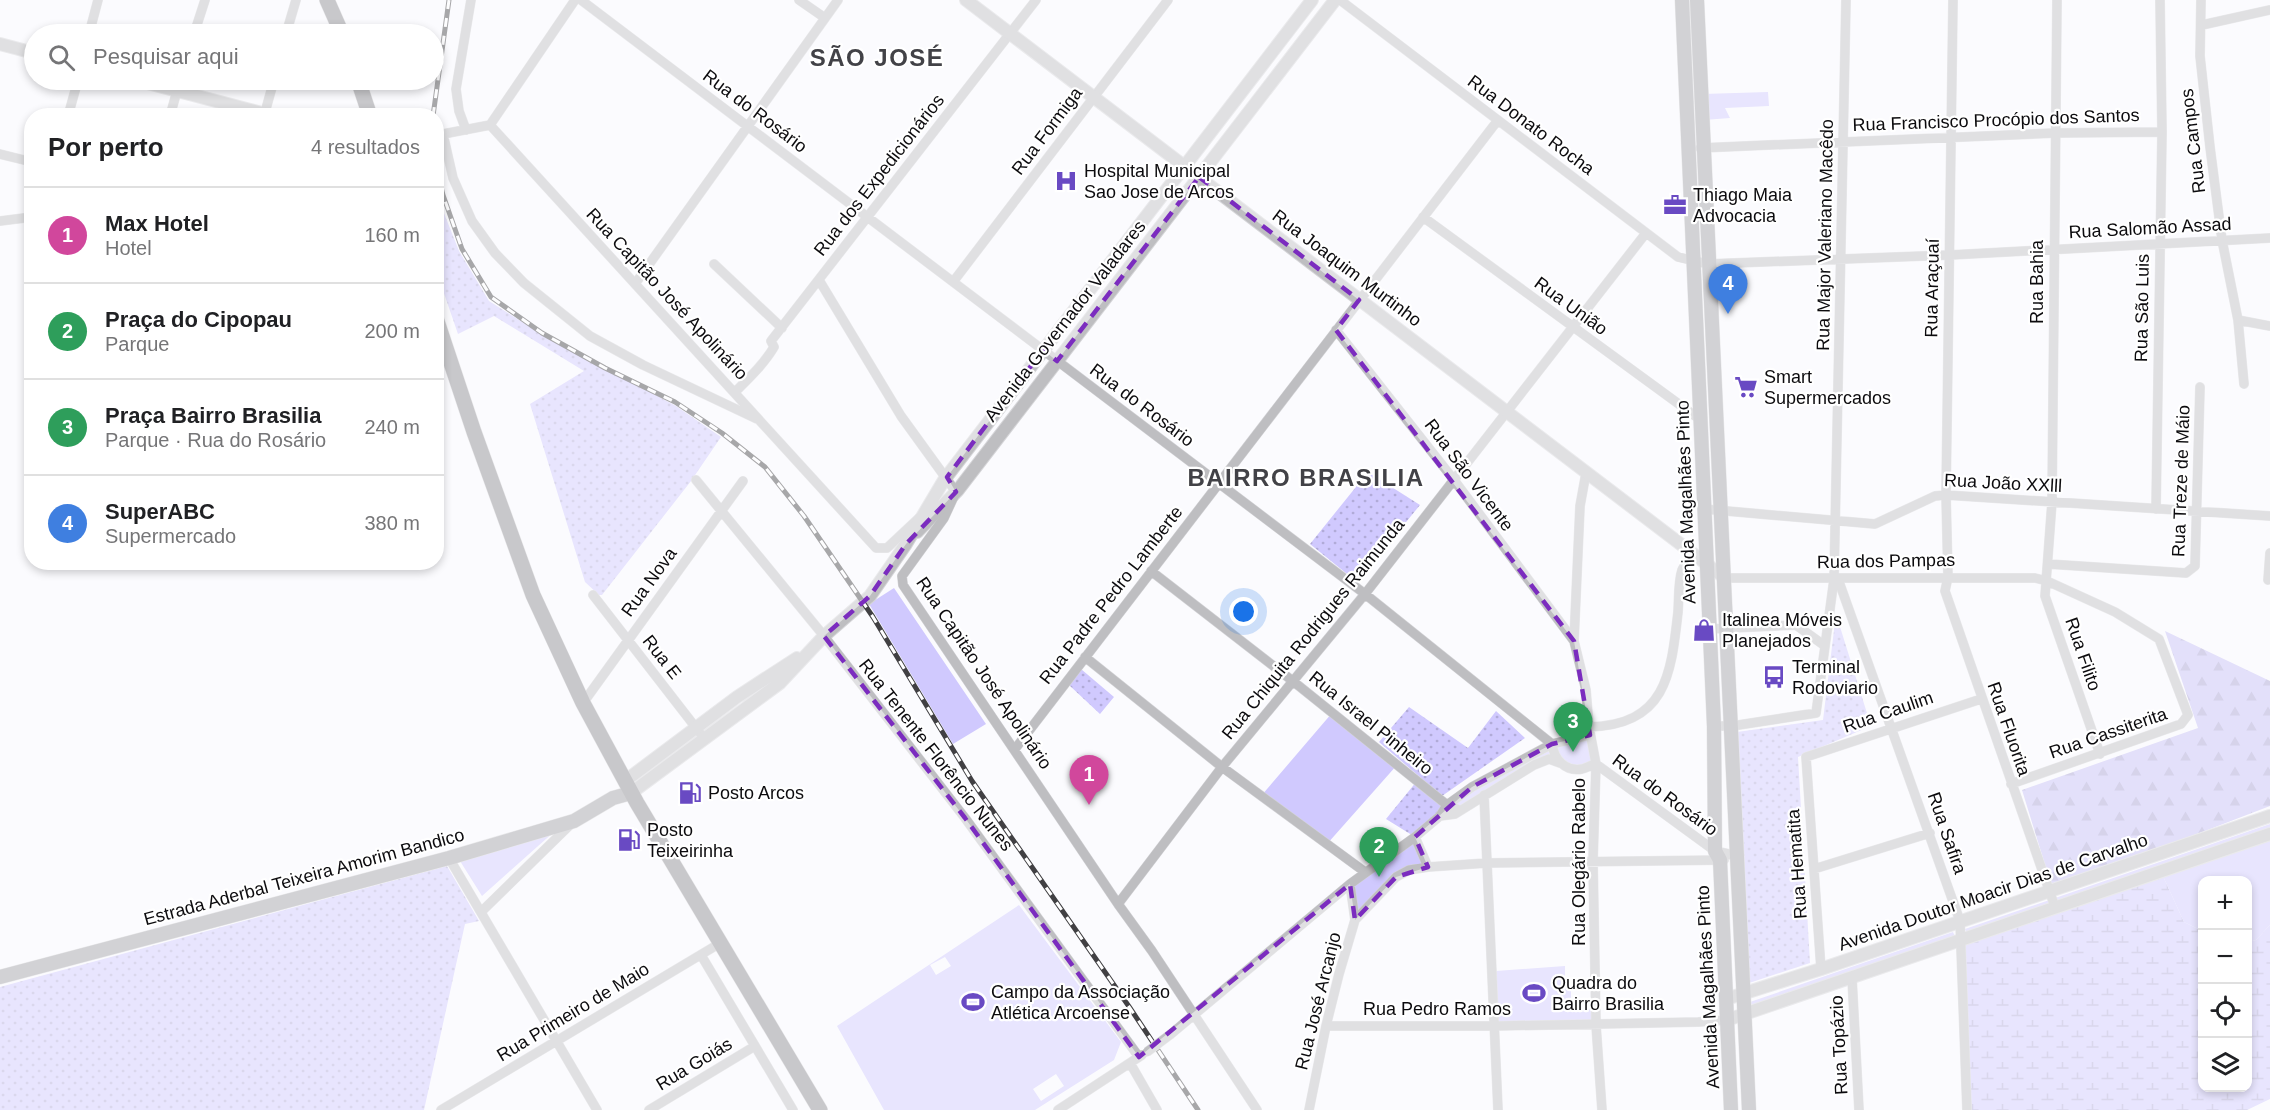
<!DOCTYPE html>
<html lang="pt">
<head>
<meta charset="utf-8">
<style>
	:root { --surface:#fff; --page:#f6f6f6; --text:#202124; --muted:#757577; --line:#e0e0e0; --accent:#0b8043 }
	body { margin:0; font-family:Arial,sans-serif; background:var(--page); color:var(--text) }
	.controls { position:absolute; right:18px; bottom:18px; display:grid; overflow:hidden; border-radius:12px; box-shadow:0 3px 9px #0003 }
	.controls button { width:54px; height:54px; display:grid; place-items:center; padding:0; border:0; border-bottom:2px solid var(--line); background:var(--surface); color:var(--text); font:30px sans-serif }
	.you { position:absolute; left:1244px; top:612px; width:21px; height:21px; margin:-15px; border:4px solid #fff; border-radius:50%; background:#1a73e8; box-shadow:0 0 0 9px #1a73e833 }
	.badge { display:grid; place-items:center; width:39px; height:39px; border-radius:50%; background:var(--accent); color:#fff; font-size:20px; font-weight:700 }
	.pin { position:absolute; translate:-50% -50px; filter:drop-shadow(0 2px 3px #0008) }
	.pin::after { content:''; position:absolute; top:32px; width:21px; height:18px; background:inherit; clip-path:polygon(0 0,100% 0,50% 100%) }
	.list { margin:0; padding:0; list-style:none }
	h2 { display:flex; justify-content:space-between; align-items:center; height:78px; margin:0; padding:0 24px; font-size:26px }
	h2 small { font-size:20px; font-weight:400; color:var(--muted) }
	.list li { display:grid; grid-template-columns:39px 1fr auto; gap:18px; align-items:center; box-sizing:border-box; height:96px; padding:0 24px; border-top:2px solid var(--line) }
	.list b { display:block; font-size:22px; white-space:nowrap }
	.list p { margin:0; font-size:20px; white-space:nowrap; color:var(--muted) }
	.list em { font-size:20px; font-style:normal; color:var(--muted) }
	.icon { flex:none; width:33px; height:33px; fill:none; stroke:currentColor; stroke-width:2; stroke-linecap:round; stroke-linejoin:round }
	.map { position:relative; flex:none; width:2270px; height:1110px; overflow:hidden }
	.search { position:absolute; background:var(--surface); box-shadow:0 3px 9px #0003; left:24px; top:24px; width:420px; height:66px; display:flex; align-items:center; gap:15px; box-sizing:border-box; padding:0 21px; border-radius:33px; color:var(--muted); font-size:22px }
	.panel { position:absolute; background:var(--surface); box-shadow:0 3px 9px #0003; left:24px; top:108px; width:420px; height:462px; border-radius:24px }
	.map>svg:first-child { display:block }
	.grass { fill:url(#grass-dots) }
	.forest { fill:url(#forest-firs) }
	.wetland { fill:url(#wetland-marsh) }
	.park { fill:#d0c9fe; fill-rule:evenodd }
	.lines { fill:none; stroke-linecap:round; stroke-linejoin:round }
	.minor-casing { stroke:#d5d5d8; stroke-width:10 }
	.tertiary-casing { stroke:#d5d5d8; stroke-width:14 }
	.secondary-casing { stroke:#d5d5d8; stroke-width:15 }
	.primary-casing { stroke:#d5d5d8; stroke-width:16 }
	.minor { stroke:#bebec1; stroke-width:9 }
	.tertiary { stroke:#bebec1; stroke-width:12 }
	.secondary { stroke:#a0a0a4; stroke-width:14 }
	.primary { stroke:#8b8a8f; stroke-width:15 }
	.rail-casing { stroke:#414043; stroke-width:5 }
	.rail { stroke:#fff; stroke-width:3; stroke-dasharray:9; stroke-linecap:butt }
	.minor-bridge-casing { stroke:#d5d5d8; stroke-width:10; stroke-linecap:butt }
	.minor-bridge { stroke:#bebec1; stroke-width:9 }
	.marked { fill:none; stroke:#7b2cbf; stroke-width:4.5; stroke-dasharray:12 8; stroke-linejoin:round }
	.labels { text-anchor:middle; stroke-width:4.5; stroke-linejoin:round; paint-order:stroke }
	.street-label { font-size:18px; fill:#0c0b0e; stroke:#fff }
	.poi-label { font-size:18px; fill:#0c0b0e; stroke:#fff; text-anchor:start }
	.district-label { font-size:24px; font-weight:bold; letter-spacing:1.5px; fill:#424247; stroke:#fff }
</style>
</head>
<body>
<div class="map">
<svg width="2270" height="1110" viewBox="0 0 2270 1110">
	<defs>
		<pattern id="grass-dots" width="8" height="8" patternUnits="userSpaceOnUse" patternTransform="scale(1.5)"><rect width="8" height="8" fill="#d0c9fe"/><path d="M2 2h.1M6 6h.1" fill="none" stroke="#b1abd8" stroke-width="1.8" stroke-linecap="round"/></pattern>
		<pattern id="forest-firs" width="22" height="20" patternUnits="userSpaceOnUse" patternTransform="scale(1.5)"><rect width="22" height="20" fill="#c5bef7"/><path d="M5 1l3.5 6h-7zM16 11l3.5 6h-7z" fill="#a8a2d3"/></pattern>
		<pattern id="wetland-marsh" width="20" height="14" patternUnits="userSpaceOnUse" patternTransform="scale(1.5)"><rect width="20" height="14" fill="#d0c9fe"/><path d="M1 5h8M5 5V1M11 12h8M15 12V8" fill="none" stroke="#b1abd8"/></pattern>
	</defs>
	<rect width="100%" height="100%" fill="#fbfbfe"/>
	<!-- grass -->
	<path class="grass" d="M436 193 459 251 489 301 541 334 676 406 721 437 691 481 602 595H599L585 582 530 404 584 371 494 316 458 334 437 273Z
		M1368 472 1420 505 1357 582 1310 544Z
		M1836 614 1871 726 1798 757 1810 963 1743 985 1737 732 1823 720Z
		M1081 669 1114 697 1100 714 1069 685Z
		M1409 707 1468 748 1496 711 1525 738 1442 796 1379 742Z
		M1417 781 1447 805 1415 837 1386 819Z
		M447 866 479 921 465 924 424 1110H0V987Z"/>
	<!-- forest -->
	<path class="forest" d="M2165 631 2270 681V806L2184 839 2051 884 2022 790 2198 728Z"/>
	<!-- wetland -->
	<path class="wetland" d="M2162 874 2184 922 2202 931V1088H2248V942L2256 940 2270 925V1099L2247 1110H1971L1964 945Z"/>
	<!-- park -->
	<path class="park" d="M1768 92 1769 106 1725 108 1730 118 1704 120 1703 94Z
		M894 588 986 724 953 744 869 604Z
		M1332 713 1397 765 1327 844 1261 796Z
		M1590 735 1596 764 1570 769 1552 744Z
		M1551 748V755L1547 758 1459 808 1450 804Z
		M2270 824V829L1967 934 1965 929Z
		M555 831 482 896 460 861Z
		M1415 837 1428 867 1407 871 1355 920 1350 884Z
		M2270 838V925L2256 940 2248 942V880H2202V931L2184 922 2162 874Z
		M1019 905 1121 1042 1114 1060 1035 1110H884L837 1026ZM945 957 951 966 936 975 930 965ZM1056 1074 1064 1086 1041 1101 1033 1089Z
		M1953 932 1956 939 1751 1009 1750 1002Z
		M1565 966V979L1571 980V1007L1590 1006 1592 1021H1498L1496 971Z"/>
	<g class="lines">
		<!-- minor casing -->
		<g class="minor-casing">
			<path id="minor" d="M581 0 1365 594 1552 744C1554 759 1565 772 1582 769 1586 768 1591 765 1596 764L1715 851 1738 856
				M799 0 825 18
				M1340 0 1678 257 1708 264 1950 255 2270 238
				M1953 0 1946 495 1948 577 1945 591 2055 907
				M2057 0 2052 502 2045 596 2100 754
				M2201 0 2200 56 2210 147 2222 240 2238 320 2244 384
				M2202 25 2270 10
				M89 34 98 0
				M194 34 205 0
				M286 34 296 0
				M68 116 78 80
				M170 116 180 80
				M264 116 274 80
				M490 125 876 548H887L919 518
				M466 130 459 111 456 89 471 0
				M443 134 453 178 472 221 495 253 524 283 590 336 643 365 757 419
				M438 135 490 125 575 0
				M1700 148 2055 133 2162 132
				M0 154 32 162
				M1423 217 1702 421
				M0 221 32 217
				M714 264 782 328
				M819 280 901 416 956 492 944 518 902 576 903 585 1118 904 1152 951 1257 1110
				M953 282 1168 0
				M635 284 838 0
				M2238 320 2270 326
				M1336 330 1454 480 1574 641
				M735 392C749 378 764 364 774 347L771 341 1036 0
				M1586 473 1580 506 1574 641 1586 690 1589 727 1596 764 1593 861 1596 1025 1602 1110
				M696 480 824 636 965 818 1139 1057
				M1704 509 1875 524 1935 496 1946 495 2270 516
				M2156 509 2162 132 2160 0
				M2048 564 2186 573 2195 566 2200 387
				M1151 571 1294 682 1447 805 1459 810
				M1725 578H2035L2047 581 2115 612 2159 639 2188 715 2181 724 2011 784
				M1838 579 1960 921 1967 1110
				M2268 580 2270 553
				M593 595 700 733
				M1709 629 1796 625 1825 646 1816 713 1732 726H1714
				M1825 646 1834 579 1846 0
				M1085 657 1222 767 1365 872
				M583 703 743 481
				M1015 749 1498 120
				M1484 795 1498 1110
				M1440 816 1455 814 1534 765 1549 759 1560 763
				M1415 837 1428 867 1487 863 1724 860
				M449 858 597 1110
				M1814 869 1930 833
				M1350 884 1355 920
				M1118 904 1222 767 1365 594 1646 233
				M481 912 572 823
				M701 955 793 1110
				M1821 969 1806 757 1981 699
				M1852 978 1859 1110
				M1326 1026H1494L1698 1022 1727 1020
				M1171 1034 1350 884 1415 837 1440 816 1447 805 1472 787 1552 744 1590 735 1589 727C1666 725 1671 675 1678 612 1679 599 1678 582 1682 570 1684 565 1690 560 1693 555
				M1130 1063 1157 1110
				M441 1110 722 942
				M649 1110 755 1046
				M1058 1110 1142 1055
				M1309 1110 1326 1026 1339 974 1355 920 1396 877 1409 870 1428 867"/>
		</g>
		<!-- tertiary casing -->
		<g class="tertiary-casing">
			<path id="tertiary" d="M966 0 1725 578
				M0 44 34 53
				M136 80 273 116
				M917 532 958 490 1335 0
				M625 781 737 697 797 658
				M631 793 780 683 824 636 870 596 906 544 944 480 1312 0
				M1726 999 1821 969 2270 816
				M1727 1020 2270 834"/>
		</g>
		<!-- secondary casing -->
		<g class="secondary-casing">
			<path id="secondary" d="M1682 0 1714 726 1715 851 1720 860 1731 1110
				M1697 0C1712 370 1733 740 1749 1110
				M0 977 449 858 574 821 613 798 631 793"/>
		</g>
		<!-- primary casing -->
		<g class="primary-casing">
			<path id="primary" d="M327 0 342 34
				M358 80 370 116
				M436 318 474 432 533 595 583 703 637 803 820 1110"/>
		</g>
		<!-- minor -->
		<use href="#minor" class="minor"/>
		<!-- tertiary -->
		<use href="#tertiary" class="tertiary"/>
		<!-- secondary -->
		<use href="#secondary" class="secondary"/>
		<!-- primary -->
		<use href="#primary" class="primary"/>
		<!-- rail casing -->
		<g class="rail-casing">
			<path id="rail" d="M433 116 449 0
				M436 167 443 195 462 249 491 297 542 333 605 368 675 402 722 433 765 467 804 516 873 617 972 781 1130 1008 1198 1110"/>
		</g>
		<!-- rail -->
		<use href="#rail" class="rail"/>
		<!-- minor-bridge casing -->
		<g class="minor-bridge-casing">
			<path id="minor-bridge" d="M1147 1052 1171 1034"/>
		</g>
		<!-- minor-bridge -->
		<use href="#minor-bridge" class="minor-bridge"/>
	</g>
	<!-- marked area -->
	<path d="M0 0H2270V1110H0ZM1199 177 1359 300 1336 330 1574 641 1590 735 1552 744 1472 787 1415 837 1428 867 1396 877 1355 920 1350 884 1139 1057 965 818 824 636 870 596 906 544 956 492 947 477 1043 350 1057 361Z" fill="#fbfbfe" fill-opacity=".55" fill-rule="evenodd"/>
	<path class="marked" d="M1199 177 1359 300 1336 330 1574 641 1590 735 1552 744 1472 787 1415 837 1428 867 1396 877 1355 920 1350 884 1139 1057 965 818 824 636 870 596 906 544 956 492 947 477 1043 350 1057 361Z"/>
	<!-- icons -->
	<defs>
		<g id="hospital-bare" transform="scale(1.8)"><path d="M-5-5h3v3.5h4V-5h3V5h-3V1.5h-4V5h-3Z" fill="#694ac3" stroke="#fff" stroke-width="2.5" paint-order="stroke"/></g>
		<g id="office-bare" transform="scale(1.8)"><path d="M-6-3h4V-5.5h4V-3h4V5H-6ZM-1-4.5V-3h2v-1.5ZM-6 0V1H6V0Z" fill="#694ac3" stroke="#fff" stroke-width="2.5" paint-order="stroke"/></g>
		<g id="supermarket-bare" transform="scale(1.8)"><path d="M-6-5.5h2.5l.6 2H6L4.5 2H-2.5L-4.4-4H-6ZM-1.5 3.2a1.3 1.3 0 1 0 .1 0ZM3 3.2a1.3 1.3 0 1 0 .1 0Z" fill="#694ac3" stroke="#fff" stroke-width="2.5" paint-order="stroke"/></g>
		<g id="shop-bare" transform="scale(1.8)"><path d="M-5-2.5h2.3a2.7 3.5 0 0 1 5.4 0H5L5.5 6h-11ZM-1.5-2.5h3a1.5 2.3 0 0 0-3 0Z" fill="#694ac3" stroke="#fff" stroke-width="2.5" paint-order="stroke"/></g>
		<g id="bus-bare" transform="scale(1.8)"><path d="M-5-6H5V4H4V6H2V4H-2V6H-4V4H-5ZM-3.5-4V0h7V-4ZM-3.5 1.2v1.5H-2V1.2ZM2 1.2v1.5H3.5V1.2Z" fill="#694ac3" stroke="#fff" stroke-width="2.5" paint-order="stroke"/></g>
		<g id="fuel-bare" transform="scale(1.8)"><path d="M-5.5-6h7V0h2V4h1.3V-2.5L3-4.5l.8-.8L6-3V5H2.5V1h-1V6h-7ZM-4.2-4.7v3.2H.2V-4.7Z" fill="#694ac3" stroke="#fff" stroke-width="2.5" paint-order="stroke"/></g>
		<g id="stadium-bare" transform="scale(1.8)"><path d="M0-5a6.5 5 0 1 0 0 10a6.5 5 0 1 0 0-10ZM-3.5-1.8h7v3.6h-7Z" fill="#694ac3" stroke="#fff" stroke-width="2.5" paint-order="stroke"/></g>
	</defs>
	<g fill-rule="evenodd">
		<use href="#hospital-bare" x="1066" y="181"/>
		<use href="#office-bare" x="1675" y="205"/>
		<use href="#supermarket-bare" x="1746" y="387"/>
		<use href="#shop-bare" x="1704" y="630"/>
		<use href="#bus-bare" x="1774" y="677"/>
		<use href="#fuel-bare" x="690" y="793"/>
		<use href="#fuel-bare" x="629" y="840"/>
		<use href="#stadium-bare" x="1534" y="993"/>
		<use href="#stadium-bare" x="973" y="1002"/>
	</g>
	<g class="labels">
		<!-- street labels -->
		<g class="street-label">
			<text transform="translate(755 111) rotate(37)" y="6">Rua do Rosário</text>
			<text transform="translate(1996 120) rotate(-2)" y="6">Rua Francisco Procópio dos Santos</text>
			<text transform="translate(1531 125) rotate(37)" y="6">Rua Donato Rocha</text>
			<text transform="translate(1047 131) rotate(-53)" y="6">Rua Formiga</text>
			<text transform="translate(2193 141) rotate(-97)" y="6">Rua Campos</text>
			<text transform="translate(879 175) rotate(-52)" y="6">Rua dos Expedicionários</text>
			<text transform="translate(2150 228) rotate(-3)" y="6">Rua Salomão Assad</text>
			<text transform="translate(1825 235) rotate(-89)" y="6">Rua Major Valeriano Macêdo</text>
			<text transform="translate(1347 268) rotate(37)" y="6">Rua Joaquim Murtinho</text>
			<text transform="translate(2037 282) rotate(-90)" y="6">Rua Bahia</text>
			<text transform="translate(1932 288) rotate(-89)" y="6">Rua Araçuaí</text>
			<text transform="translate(667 294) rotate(47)" y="6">Rua Capitão José Apolinário</text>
			<text transform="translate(1571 306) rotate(36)" y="6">Rua União</text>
			<text transform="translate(2142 308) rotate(-89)" y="6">Rua São Luis</text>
			<text transform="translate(1065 321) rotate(-52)" y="6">Avenida Governador Valadares</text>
			<text transform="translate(1142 405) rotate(37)" y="6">Rua do Rosário</text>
			<text transform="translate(1469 475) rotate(53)" y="6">Rua São Vicente</text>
			<text transform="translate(2181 481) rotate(-88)" y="6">Rua Treze de Máio</text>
			<text transform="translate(2003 483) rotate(3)" y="6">Rua João XXlll</text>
			<text transform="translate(1686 502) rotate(-92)" y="6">Avenida Magalhães Pinto</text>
			<text transform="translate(1886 561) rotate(-1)" y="6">Rua dos Pampas</text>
			<text transform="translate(649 582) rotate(-54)" y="6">Rua Nova</text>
			<text transform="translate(1111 595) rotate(-52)" y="6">Rua Padre Pedro Lamberte</text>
			<text transform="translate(1313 629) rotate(-51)" y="6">Rua Chiquita Rodrigues Raimunda</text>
			<text transform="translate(2083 654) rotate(71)" y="6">Rua Filito</text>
			<text transform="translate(662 657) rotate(52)" y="6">Rua E</text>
			<text transform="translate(984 673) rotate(56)" y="6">Rua Capitão José Apolinário</text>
			<text transform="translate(1888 712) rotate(-19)" y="6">Rua Caulim</text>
			<text transform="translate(1371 723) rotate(39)" y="6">Rua Israel Pinheiro</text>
			<text transform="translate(2009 729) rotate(71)" y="6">Rua Fluorita</text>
			<text transform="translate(2108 733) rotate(-19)" y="6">Rua Cassiterita</text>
			<text transform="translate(936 755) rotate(52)" y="6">Rua Tenente Florêncio Nunes</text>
			<text transform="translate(1665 795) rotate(36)" y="6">Rua do Rosário</text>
			<text transform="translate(1947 833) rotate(71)" y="6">Rua Safira</text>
			<text transform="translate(1579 862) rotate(-90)" y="6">Rua Olegário Rabelo</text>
			<text transform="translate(1797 864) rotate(-94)" y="6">Rua Hematita</text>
			<text transform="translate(304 877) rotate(-15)" y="6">Estrada Aderbal Teixeira Amorim Bandico</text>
			<text transform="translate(1993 892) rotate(-19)" y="6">Avenida Doutor Moacir Dias de Carvalho</text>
			<text transform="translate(1708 987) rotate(-93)" y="6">Avenida Magalhães Pinto</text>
			<text transform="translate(1318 1001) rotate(-76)" y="6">Rua José Arcanjo</text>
			<text x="1437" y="1015">Rua Pedro Ramos</text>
			<text transform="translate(573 1012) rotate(-31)" y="6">Rua Primeiro de Maio</text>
			<text transform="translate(1839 1045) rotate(-93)" y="6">Rua Topázio</text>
			<text transform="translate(694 1064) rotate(-31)" y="6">Rua Goiás</text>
		</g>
		<!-- poi labels -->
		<g class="poi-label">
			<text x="1084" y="177">Hospital Municipal<tspan x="1084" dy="21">Sao Jose de Arcos</tspan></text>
			<text x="1693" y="201">Thiago Maia<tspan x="1693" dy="21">Advocacia</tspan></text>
			<text x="1764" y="383">Smart<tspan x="1764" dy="21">Supermercados</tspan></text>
			<text x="1722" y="626">Italinea Móveis<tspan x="1722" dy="21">Planejados</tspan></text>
			<text x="1792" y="673">Terminal<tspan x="1792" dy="21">Rodoviario</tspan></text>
			<text x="708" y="799">Posto Arcos</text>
			<text x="647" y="836">Posto<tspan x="647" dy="21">Teixeirinha</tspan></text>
			<text x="1552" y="989">Quadra do<tspan x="1552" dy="21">Bairro Brasilia</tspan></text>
			<text x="991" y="998">Campo da Associação<tspan x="991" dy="21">Atlética Arcoense</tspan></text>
		</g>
		<!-- district labels -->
		<g class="district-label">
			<text x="877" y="66">SÃO JOSÉ</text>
			<text x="1306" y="486">BAIRRO BRASILIA</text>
		</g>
	</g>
</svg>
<div class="controls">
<button>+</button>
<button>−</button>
<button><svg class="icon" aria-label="locate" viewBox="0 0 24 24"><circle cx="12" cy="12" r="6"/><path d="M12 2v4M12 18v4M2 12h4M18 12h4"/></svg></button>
<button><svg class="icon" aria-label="layers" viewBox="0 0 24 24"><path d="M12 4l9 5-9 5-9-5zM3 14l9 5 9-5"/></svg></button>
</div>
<div class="you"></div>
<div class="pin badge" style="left:1089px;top:805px;background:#d1479c">1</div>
<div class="pin badge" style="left:1379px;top:877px;background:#2e9e5b">2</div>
<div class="pin badge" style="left:1573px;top:752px;background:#2e9e5b">3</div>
<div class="pin badge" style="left:1728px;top:314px;background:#3f7fe0">4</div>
<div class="search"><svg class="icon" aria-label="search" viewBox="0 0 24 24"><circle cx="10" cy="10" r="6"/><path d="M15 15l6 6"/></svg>Pesquisar aqui</div>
<section class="panel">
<h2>Por perto<small>4 resultados</small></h2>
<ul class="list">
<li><span class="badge" style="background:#d1479c">1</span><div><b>Max Hotel</b><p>Hotel</p></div><em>160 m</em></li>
<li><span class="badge" style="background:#2e9e5b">2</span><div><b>Praça do Cipopau</b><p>Parque</p></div><em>200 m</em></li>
<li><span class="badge" style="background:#2e9e5b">3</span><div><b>Praça Bairro Brasilia</b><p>Parque · Rua do Rosário</p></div><em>240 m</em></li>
<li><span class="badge" style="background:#3f7fe0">4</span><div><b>SuperABC</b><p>Supermercado</p></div><em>380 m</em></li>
</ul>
</section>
</div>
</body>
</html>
